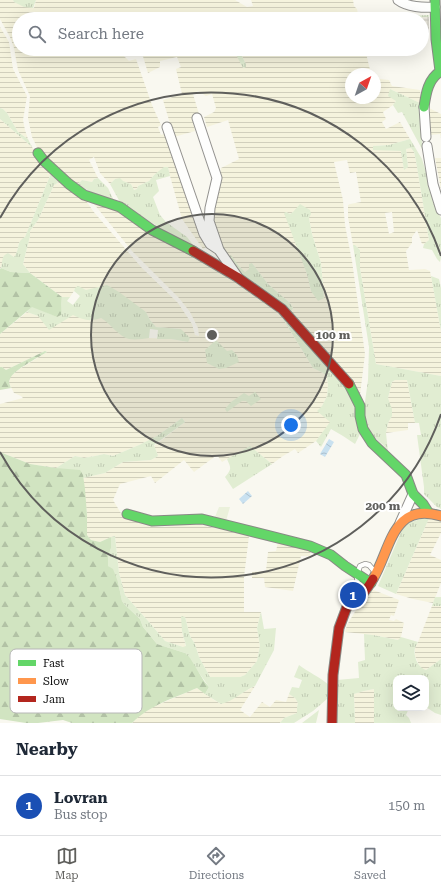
<!DOCTYPE html>
<html lang="en">
<head>
<meta charset="utf-8">
<style>
	:root { --surface:#fff; --page:#f2f2f3; --text:#1f2937; --muted:#747a83; --line:#e0e1e3; --accent:#5f5f5c }
	body { margin:0; font-family:"Roboto Serif",serif; background:var(--page); color:var(--text) }
	.controls { position:absolute; right:12px; bottom:12px; display:grid; overflow:hidden; border-radius:8px; box-shadow:0 4px 16px #0002 }
	.controls button { width:36px; height:36px; display:grid; place-items:center; padding:0; border:0; border-bottom:1px solid var(--line); background:var(--surface); color:var(--text); font:20px sans-serif }
	.compass { position:absolute; left:345px; top:68px; width:36px; height:36px; border-radius:50%; background:var(--surface); box-shadow:0 4px 16px #0002; rotate:40deg }
	.you { position:absolute; left:291px; top:425px; width:14px; height:14px; margin:-10px; border:3px solid #fff; border-radius:50%; background:#1a73e8; box-shadow:0 0 0 6px #1a73e833 }
	.badge { display:grid; place-items:center; width:26px; height:26px; border-radius:50%; background:var(--accent); color:#fff; font-size:13px; font-weight:700 }
	.pin { position:absolute; translate:-50% -50%; border:2px solid #fff; box-shadow:0 1px 4px #0006 }
	.list { margin:0; padding:0; list-style:none }
	h2 { display:flex; justify-content:space-between; align-items:center; height:52px; margin:0; padding:0 16px; font-size:17px }
	h2 small { font-size:13px; font-weight:400; color:var(--muted) }
	.list li { display:grid; grid-template-columns:26px 1fr auto; gap:12px; align-items:center; box-sizing:border-box; height:60px; padding:0 16px; border-top:1px solid var(--line) }
	.list b { display:block; font-size:15px; white-space:nowrap }
	.list p { margin:0; font-size:13px; white-space:nowrap; color:var(--muted) }
	.list em { font-size:13px; font-style:normal; color:var(--muted) }
	.icon { flex:none; width:22px; height:22px; fill:none; stroke:currentColor; stroke-width:2; stroke-linecap:round; stroke-linejoin:round }
	.map { position:relative; flex:none; width:441px; height:723px; overflow:hidden }
	.search { position:absolute; background:var(--surface); box-shadow:0 4px 16px #0002; left:12px; right:12px; top:12px; height:44px; display:flex; align-items:center; gap:10px; box-sizing:border-box; padding:0 14px; border-radius:22px; color:var(--muted); font-size:15px }
	.sheet { height:112px; background:var(--surface) }
	nav { display:flex; justify-content:space-around; align-items:center; box-sizing:border-box; height:56px; border-top:1px solid var(--line); background:var(--surface); font-size:11px; color:var(--muted) }
	nav a { display:grid; justify-items:center; gap:2px }
	nav .on { color:var(--accent) }
	.map>svg:first-child { display:block }
	.farmland { fill:url(#farmland-rules); fill-rule:evenodd }
	.grass { fill:url(#grass-tufts) }
	.forest { fill:url(#forest-firs) }
	.pitch { fill:#ebf1db }
	.plaza { fill:url(#plaza-grid) }
	.water { fill:url(#water-waves) }
	.lines { fill:none; stroke-linecap:round; stroke-linejoin:round }
	.lane-casing { stroke:#93928f; stroke-width:6 }
	.street-casing { stroke:#93928f; stroke-width:11 }
	.fast-casing { stroke:#898985; stroke-width:11 }
	.slow-casing { stroke:#898985; stroke-width:11 }
	.jam-casing { stroke:#898985; stroke-width:11 }
	.lane { stroke:#fefefd; stroke-width:4.5 }
	.street { stroke:#fefefd; stroke-width:9 }
	.fast { stroke:#63d668; stroke-width:9 }
	.slow { stroke:#ff974d; stroke-width:9 }
	.jam { stroke:#b3261e; stroke-width:9 }
	.ring { fill:none; stroke:#5f5f5c; stroke-width:2 }
	.key { fill:#fff; stroke:#b6b6b6; stroke-width:1 }
	.key-label { font-size:11px; fill:#0c0c0c }
	.centre { fill:#5f5f5c; stroke:#fff; stroke-width:2 }
	.ring-label { font-size:12px; text-anchor:middle; font-weight:bold; fill:#5f5f5c; stroke:#fff; stroke-width:4; stroke-linejoin:round; paint-order:stroke }
</style>
</head>
<body>
<div class="map">
<svg width="441" height="723" viewBox="0 0 441 723">
	<defs>
		<pattern id="farmland-rules" width="6" height="5" patternUnits="userSpaceOnUse"><rect width="6" height="5" fill="#f5f3dd"/><path d="M0 2.5h6" fill="none" stroke="#d1cfbc"/></pattern>
		<pattern id="grass-tufts" width="24" height="20" patternUnits="userSpaceOnUse"><rect width="24" height="20" fill="#e1edd2"/><path d="M3 7l-1-3M5 7V3M7 7l1-3M15 17l-1-3M17 17v-4M19 17l1-3" fill="none" stroke="#c0cab3"/></pattern>
		<pattern id="forest-firs" width="22" height="20" patternUnits="userSpaceOnUse"><rect width="22" height="20" fill="#d1e4c1"/><path d="M5 1l3.5 6h-7zM16 11l3.5 6h-7z" fill="#b2c2a5"/></pattern>
		<pattern id="plaza-grid" width="8" height="8" patternUnits="userSpaceOnUse"><rect width="8" height="8" fill="#e9e7dc"/><path d="M0 4h8M4 0v8" fill="none" stroke="#c7c5bc"/></pattern>
		<pattern id="water-waves" width="16" height="10" patternUnits="userSpaceOnUse"><rect width="16" height="10" fill="#c9e1f0"/><path d="M0 5q4-4 8 0t8 0" fill="none" stroke="#abc0cd"/></pattern>
	</defs>
	<rect width="100%" height="100%" fill="#f9f8f0"/>
	<!-- farmland -->
	<path class="farmland" d="M0 0H13L14 2 34 8 36 0H235L247 7 253 6 251 0H353L354 6 357 9 359 19H19V49H119V51L129 61 136 59 152 105 161 125 158 127 161 135 166 133 208 246 203 249 182 219 170 176 168 167 155 174 149 181 138 186 137 189 134 190 131 184 115 179 110 184 100 173 94 157 89 160 98 178 94 179 92 182 82 180 77 185 38 149 32 137 28 118 30 96 18 70 14 48 10 37 0 19Z
		M0 27 9 42 13 69 27 96 23 120 25 130 28 139 18 132 7 113 3 109 0 108Z
		M142 49H233L244 68 246 64 238 49H365L371 74H351V98H375V77L380 79 389 80 392 86 420 90 422 104 390 89 396 101 393 105 383 112 386 119 382 122 386 129 400 122 410 139 389 145 373 146V149L401 151 404 169 408 167 406 149 411 148 414 152 416 161 429 240 424 244H422L417 230 412 237V243L406 251 409 270 425 269 430 271 431 276 441 331V376L376 364 360 268V250L355 245H353L348 217V205L350 204 361 202 356 172 350 173 347 160 334 162 343 200 345 225 352 261 365 354 360 395 291 312 293 308 290 303 268 284 252 263 249 266 250 269 245 272 238 265 231 256 228 258 221 246 212 219 220 180 221 168 239 159 228 120 207 127 204 117 214 112 216 108 212 94 206 96 198 91 193 94 199 114 192 117 195 131 174 137 163 100 182 94 176 69 181 67 177 57 160 61V67L148 73 141 50ZM286 212 290 214 293 212 309 218 312 234 321 263 324 298 311 291 307 274ZM392 212 394 232 389 234 385 213Z
		M429 108 441 114V138L440 134 430 135Z
		M0 119 32 147 40 159 52 171 25 237 19 243 16 255 14 257 8 253 0 269Z
		M435 158H441V190L440 184Z
		M59 182 85 199 93 211 141 267 178 303 192 324 195 335 199 336 198 328 190 312 179 298 132 251 94 204 115 207 210 262 280 314 313 368 323 373 327 377 328 385 327 396 322 406 331 422 316 441 298 453 295 449 283 456 272 464 250 446 222 462 217 455 194 472 184 460 155 483 151 476 120 484 113 500 122 515 144 525 160 527 183 525 193 523 249 536 244 577V612H261L257 628 260 646 257 661 245 675 240 677H210L199 657 195 644 190 636 185 617 182 631 186 647H183L165 641 149 622 125 595 119 573 115 536 111 537 100 542 91 540 87 535V515L83 478 105 473 123 462 151 460 158 456 154 446 185 422 182 418 157 436 139 445 113 456 104 454 95 456 84 458 75 456 56 468 30 464 0 452V404L23 398 21 396 14 393 9 383 10 377 18 370 47 352 45 351 6 370 2 367H0V334L27 312 38 316 73 314 80 318H101L149 338 171 339 188 342 181 329 156 327 150 320 146 312 86 290 75 288 74 291 70 297H62L30 273 23 264 30 236V231L38 220 54 185Z
		M395 380H407L415 423H408V430L386 433 388 423 392 416 388 398 392 382Z
		M430 516 441 519V533L430 555 441 560V583L433 603 413 599 396 594Z
		M278 542 311 549 310 556H301L293 591 265 587 264 578H252V572L266 571 268 552 276 551Z
		M371 589 399 600 394 616 391 615 389 620 394 621 396 619 404 623 401 637 399 640 373 635 345 632 347 625 356 610Z
		M432 606H441V659L426 670 422 669 419 665 415 656V648L418 642Z
		M255 686 240 710 250 717 262 702 270 707 276 700 286 702 289 694 295 698 298 703 297 707V713L284 718 280 723H132L140 715 153 707 197 688 214 700 221 704Z
		M374 689V723H355L354 694 364 691Z"/>
	<!-- grass -->
	<path class="grass" d="M13 0H36L33 8 24 7 14 2Z
		M429 15V17L404 19V16Z
		M233 49H238L246 64V67L243 68Z
		M390 89 422 104 421 134 423 151 402 112 398 113 393 105 396 101 388 96Z
		M0 108 3 109 7 113 18 132 28 139 32 147 0 119Z
		M410 139 422 159 438 212 441 218V251L438 253 441 257 440 262 437 259 432 250 423 248 424 244 429 240 416 161 414 152 411 148 406 149 408 167 404 170 401 151 373 150V146L389 145Z
		M164 167H168L170 176 156 180 159 191 153 197 160 215 166 222 187 237 194 246 175 237 121 204 110 184 115 179 120 178 123 181 131 184 134 190 137 189 138 186 149 181 155 174Z
		M52 171 59 182 54 185 38 220 30 231V236L23 264 30 273 11 272 1 268C3 261 1 256 8 253L14 257C20 250 16 241 25 237Z
		M98 178 108 188 115 203 77 185 82 180 92 182 94 179Z
		M300 204 310 210 311 214 309 218 312 234 321 263 324 298 318 301 311 291 307 274 284 213 286 212 290 214 293 212Z
		M353 245H355L360 250V268L376 364 441 376V509L437 507 424 494V487L417 435H421L419 423H415L407 380H395L392 382 388 398 392 409V416L388 423 386 433 388 452 383 445 369 432 363 416 368 380 369 347 363 309Z
		M231 255 238 265 245 272 249 269V264L252 263 268 284 290 303 293 308 291 312 237 271 228 258Z
		M431 276 439 279 441 288V331Z
		M107 285 119 292 146 312 150 320 156 327 181 329 190 338 188 342 171 339H157L158 330 150 329 149 338C143 339 135 340 129 339 119 337 110 323 101 318 89 322 84 320 73 315L49 330 38 316 27 312 32 306 57 317 61 315 60 302 62 297H70L67 301 73 305 80 296 74 291 75 288 78 286 86 290Z
		M280 314 352 393 362 430 355 444 343 436 331 429 321 447 316 441 330 422 317 411 322 406 327 396 328 385 327 377 323 373 313 368Z
		M216 340 227 351 232 350 237 355 239 362 226 368 219 369 207 363 205 350Z
		M255 392 261 399 251 406 246 401H242L227 412 225 409 231 402 244 393 249 396Z
		M182 418 185 422 154 445 158 456 151 460 123 462 105 473 83 478V475L56 468 75 456 84 458 95 456 104 454 113 456 139 445 157 436Z
		M250 446 272 464 233 489 225 477C232 469 231 468 227 459Z
		M430 516 396 594 378 586 402 530 408 523Z
		M115 536 119 573 125 595 149 622 165 641 183 647 186 646 182 631 181 616 185 617 190 636 195 644 199 657 210 677H240L245 675 257 661 260 646 257 628 261 612 264 629 276 628 274 650 255 686C243 691 234 701 221 704L205 694 209 687 185 653 157 644 143 627 140 619 125 605 122 601 118 582 108 566V557L111 548V537Z
		M435 597H441V606H432Z
		M364 634 373 635 398 640 401 637 418 642C417 644 416 646 415 648 413 656 418 668 426 670L441 659V715L435 713 426 707V678H396V708H409L406 715 409 718 411 723H374V689L364 691 354 694 355 723H335L337 680 359 678 358 662 365 660Z
		M299 665C308 672 320 677 329 685L327 699 313 711 294 723H280L284 718 297 713V707L298 703 295 698 289 694 292 687 299 688 302 680 294 677Z
		M319 710 316 723H302Z"/>
	<!-- forest -->
	<path class="forest" d="M1 268 11 272 30 273 62 297C60 303 62 309 61 315L57 317 32 307 0 334V269Z
		M45 351 47 352C39 357 12 371 10 379 8 382 10 385 11 388L0 390V367H2L6 370Z
		M0 452 30 464 56 468 80 470 83 475 85 489 87 515V535L91 540 100 542 111 537V548L108 557V566L113 569 118 582 122 601 125 605 140 619 143 627 157 644 185 653 190 658 204 681 209 687 205 694 197 688C174 698 150 705 132 723H72L63 720 38 723H26L0 719Z"/>
	<!-- pitch -->
	<path class="pitch" d="M219 507H230L226 521 215 517Z"/>
	<!-- plaza -->
	<path class="plaza" d="M429 17V33L422 34V19H405Z"/>
	<!-- water -->
	<path class="water" d="M329 439 334 442 325 457 320 454Z
		M248 491 252 496 243 504 239 499Z"/>
	<g class="lines">
		<!-- lane casing -->
		<g class="lane-casing">
			<path id="lane" d="M358 596 357 574 360 566 365 564 369 565 375 572"/>
		</g>
		<!-- street casing -->
		<g class="street-casing">
			<path id="street" d="M398 0C407 7 424 8 435 7
				M424 107 426 137
				M197 118 217 178 210 208 209 221 219 250 237 276
				M167 127 204 234 210 244 219 250
				M427 146 433 184 441 210
				M400 523 413 494"/>
		</g>
		<!-- fast casing -->
		<g class="fast-casing">
			<path id="fast" d="M435 0 436 39 440 71
				M424 107C426 93 428 79 441 71
				M38 153 44 161 69 184 84 195 120 207 152 230 193 251
				M349 384 360 406V416L363 429 372 443 406 475 413 494 423 504 428 512
				M127 514 152 521 202 519 310 546 331 555 345 566 371 583"/>
		</g>
		<!-- slow casing -->
		<g class="slow-casing">
			<path id="slow" d="M373 579C391 549 392 501 441 516"/>
		</g>
		<!-- jam casing -->
		<g class="jam-casing">
			<path id="jam" d="M193 251 237 277 282 309 349 384
				M332 723 333 675 339 628 348 604C360 600 367 589 373 579"/>
		</g>
		<!-- lane -->
		<use href="#lane" class="lane"/>
		<!-- street -->
		<use href="#street" class="street"/>
		<!-- fast -->
		<use href="#fast" class="fast"/>
		<!-- slow -->
		<use href="#slow" class="slow"/>
		<!-- jam -->
		<use href="#jam" class="jam"/>
	</g>
	<!-- distance rings -->
	<circle cx="212" cy="335" r="121" fill="#5f5f5c" fill-opacity=".12"/>
	<g class="ring">
		<circle cx="212" cy="335" r="121"/>
		<path d="M441 414A242 242 0 0 1 0 452M0 218A242 242 0 0 1 441 256"/>
	</g>
	<!-- legend -->
	<rect x="10" y="649" width="132" height="64" rx="6" class="key"/>
	<rect x="18" y="660" width="18" height="6" fill="#63d668"/>
	<rect x="18" y="678" width="18" height="6" fill="#ff974d"/>
	<rect x="18" y="696" width="18" height="6" fill="#b3261e"/>
	<g class="key-label">
		<text x="43" y="667">Fast</text>
		<text x="43" y="685">Slow</text>
		<text x="43" y="703">Jam</text>
	</g>
	<circle cx="212" cy="335" r="6" class="centre"/>
	<g class="ring-label">
		<text x="333" y="339">100 m</text>
		<text x="383" y="510">200 m</text>
	</g>
</svg>
<div class="controls">
<button><svg class="icon" aria-label="layers" viewBox="0 0 24 24"><path d="M12 4l9 5-9 5-9-5zM3 14l9 5 9-5"/></svg></button>
</div>
<svg class="compass" viewBox="-18 -18 36 36"><path d="M0-13l5 13h-10z" fill="#e53935"/><path d="M0 13l5-13h-10z" fill="#747a83"/></svg>
<div class="you"></div>
<div class="pin badge" style="left:353px;top:595px;background:#1a4fb4">1</div>
<div class="search"><svg class="icon" aria-label="search" viewBox="0 0 24 24"><circle cx="10" cy="10" r="6"/><path d="M15 15l6 6"/></svg>Search here</div>
</div>
<section class="sheet">
<h2>Nearby<small></small></h2>
<ul class="list">
<li><span class="badge" style="background:#1a4fb4">1</span><div><b>Lovran</b><p>Bus stop</p></div><em>150 m</em></li>
</ul>
</section>
<nav>
<a class="on"><svg class="icon" aria-label="map" viewBox="0 0 24 24"><path d="M3 6l6-2 6 2 6-2v14l-6 2-6-2-6 2zM9 4v14M15 6v14"/></svg>Map</a>
<a><svg class="icon" aria-label="directions" viewBox="0 0 24 24"><path d="M12 3l9 9-9 9-9-9zM9 14v-3h6M13 9l2 2-2 2"/></svg>Directions</a>
<a><svg class="icon" aria-label="saved" viewBox="0 0 24 24"><path d="M7 4h10v16l-5-4-5 4z"/></svg>Saved</a>
</nav>
</body>
</html>
